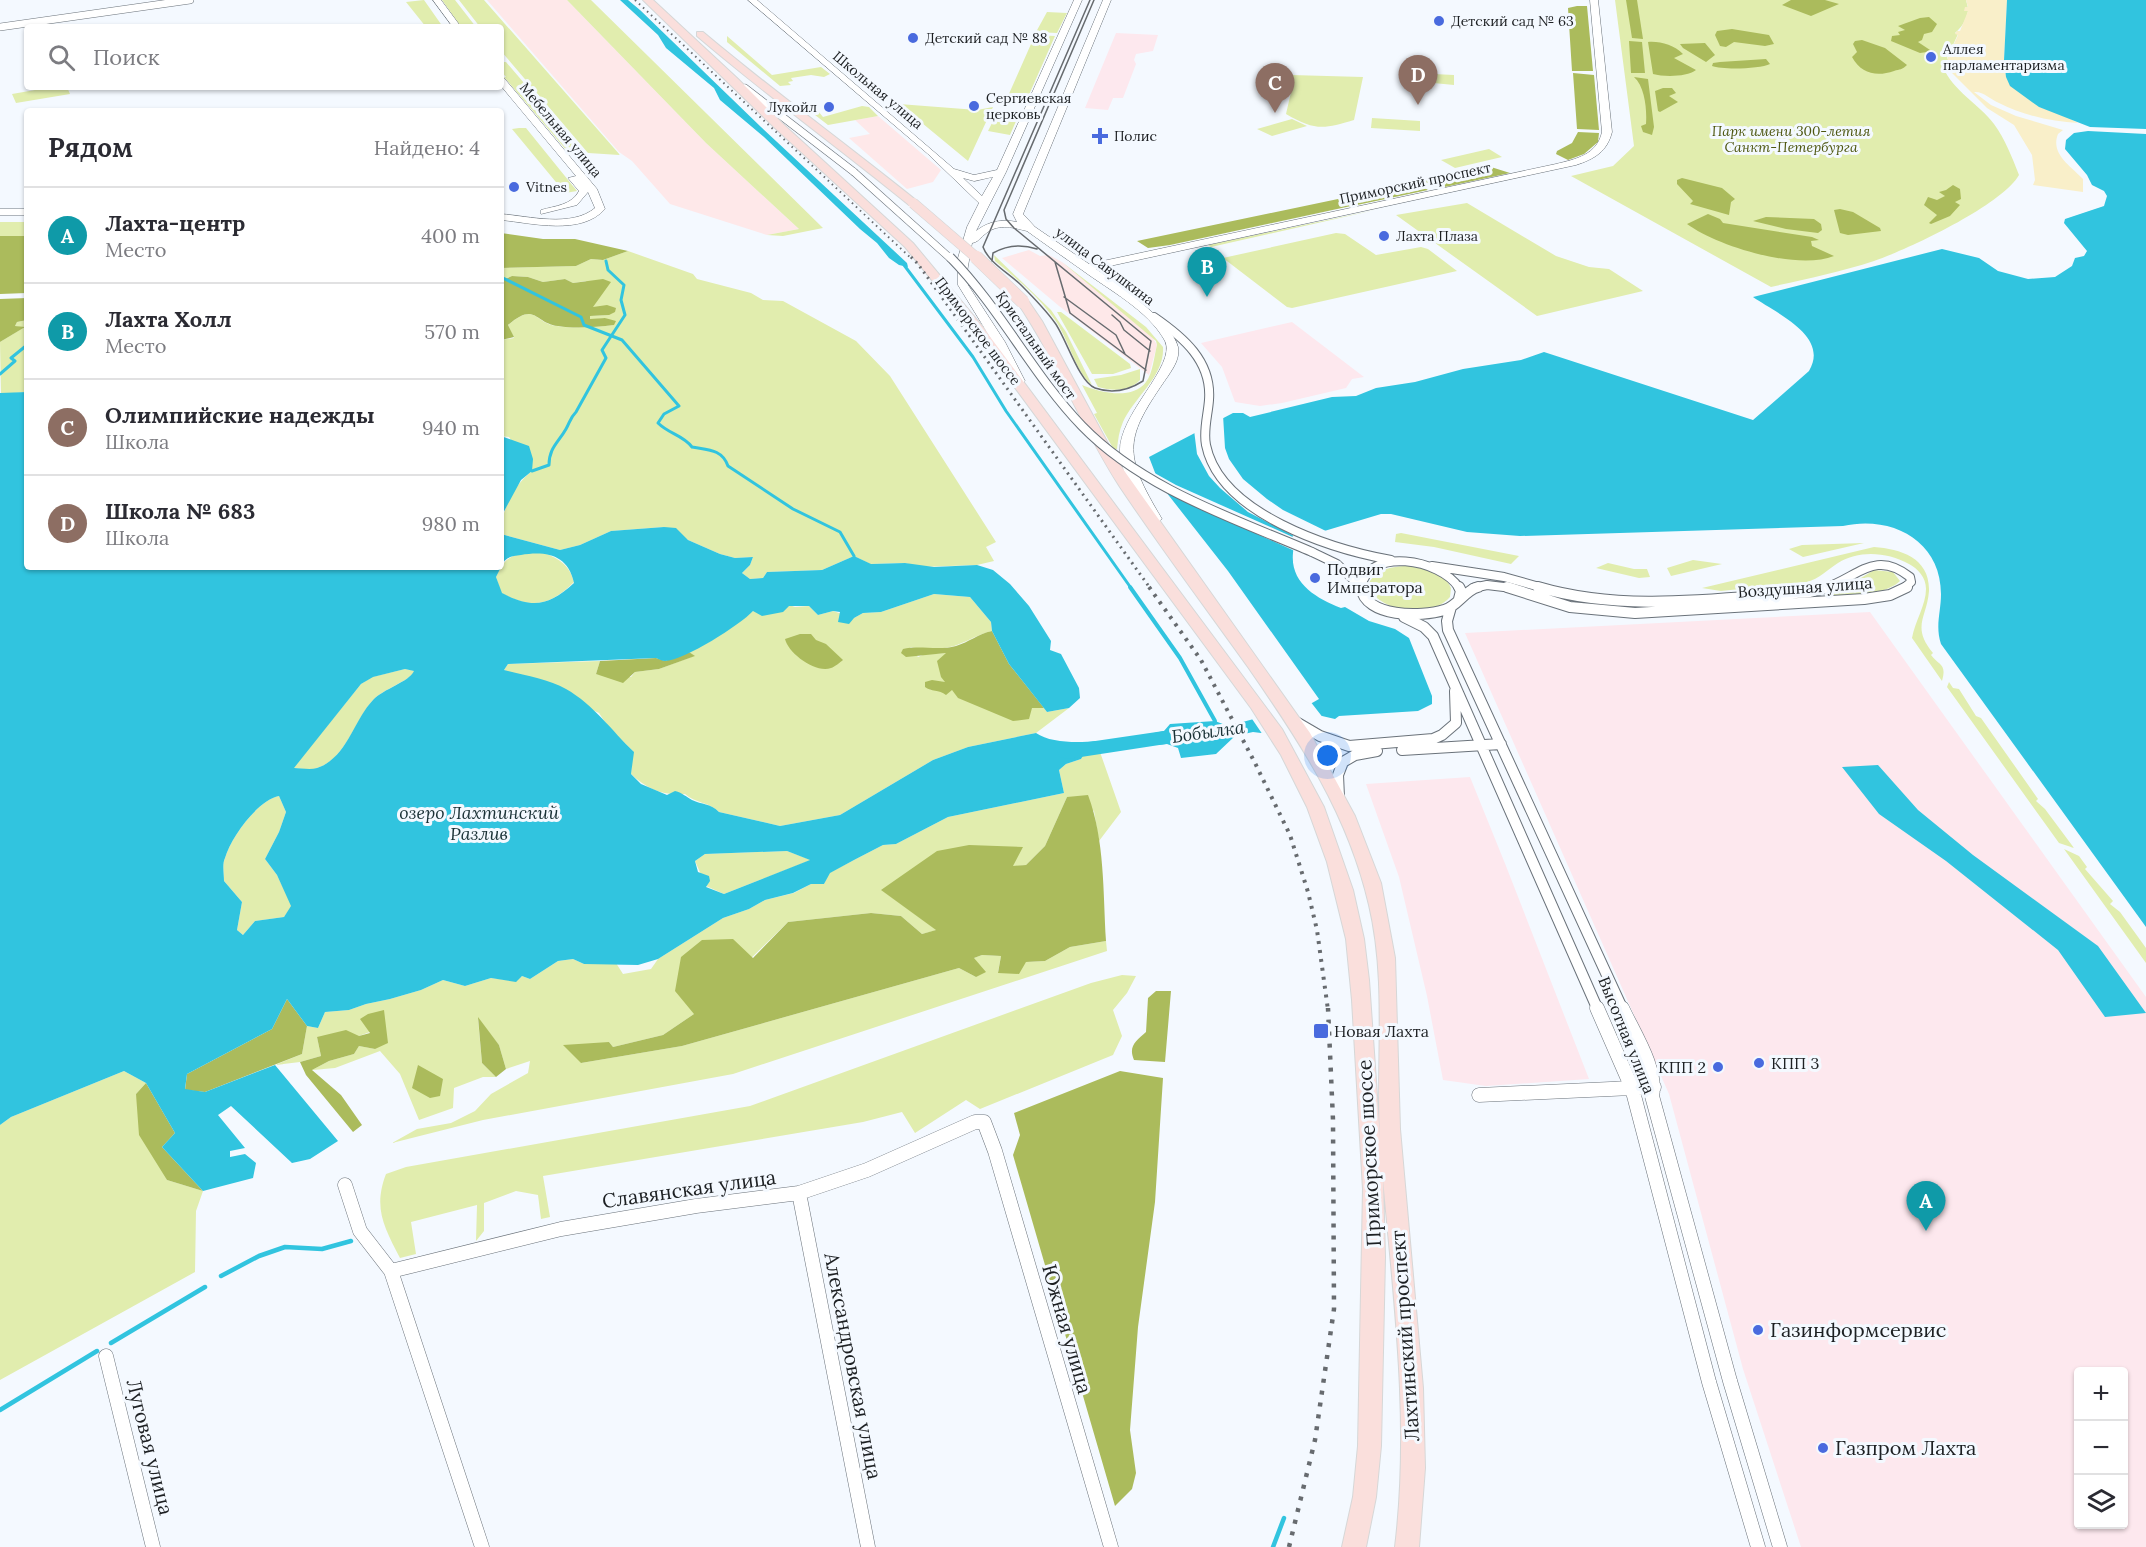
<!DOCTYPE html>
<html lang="ru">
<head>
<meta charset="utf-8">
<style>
	:root { --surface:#fff; --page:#f2f2f3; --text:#2b2b33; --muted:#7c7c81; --line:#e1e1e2; --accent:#7c3aed }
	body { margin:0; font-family:Lora,serif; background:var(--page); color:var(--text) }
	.controls { position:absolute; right:18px; bottom:18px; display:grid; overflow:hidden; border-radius:6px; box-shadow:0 2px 4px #0004 }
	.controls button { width:54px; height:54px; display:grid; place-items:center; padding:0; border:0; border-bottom:2px solid var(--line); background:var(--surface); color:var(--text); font:30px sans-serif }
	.you { position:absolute; left:1328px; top:756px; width:21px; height:21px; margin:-15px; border:4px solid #fff; border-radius:50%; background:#1a73e8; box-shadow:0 0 0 9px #1a73e833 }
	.badge { display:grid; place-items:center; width:39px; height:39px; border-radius:50%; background:var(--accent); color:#fff; font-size:20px; font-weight:700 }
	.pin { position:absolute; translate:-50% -50px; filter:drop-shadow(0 2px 3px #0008) }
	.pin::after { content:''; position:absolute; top:32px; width:21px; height:18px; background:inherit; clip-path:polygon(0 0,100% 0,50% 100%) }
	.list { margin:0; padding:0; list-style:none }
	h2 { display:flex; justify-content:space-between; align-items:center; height:78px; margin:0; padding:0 24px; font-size:26px }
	h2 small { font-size:20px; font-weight:400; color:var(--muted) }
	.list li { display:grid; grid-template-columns:39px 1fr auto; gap:18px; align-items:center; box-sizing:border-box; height:96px; padding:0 24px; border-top:2px solid var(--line) }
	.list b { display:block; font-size:22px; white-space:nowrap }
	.list p { margin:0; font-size:20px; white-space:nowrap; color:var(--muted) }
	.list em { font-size:20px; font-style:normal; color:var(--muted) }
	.icon { flex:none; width:33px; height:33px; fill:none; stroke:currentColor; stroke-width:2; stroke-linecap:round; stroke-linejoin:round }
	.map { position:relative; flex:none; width:2146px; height:1547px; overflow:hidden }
	.search { position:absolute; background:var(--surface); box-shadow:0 2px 4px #0004; left:24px; top:24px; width:480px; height:66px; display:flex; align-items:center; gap:15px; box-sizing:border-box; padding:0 21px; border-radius:6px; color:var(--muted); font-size:22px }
	.panel { position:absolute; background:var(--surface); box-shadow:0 2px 4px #0004; left:24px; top:108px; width:480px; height:462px; border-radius:6px }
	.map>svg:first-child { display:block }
	.commercial { fill:#fde8ee; fill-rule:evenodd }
	.industrial { fill:#fee8e9 }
	.green { fill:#e1edae }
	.forest { fill:#abbb5c }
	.sand { fill:#f9efc9 }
	.water { fill:#31c4df; fill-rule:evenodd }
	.pier { fill:#f4f9ff }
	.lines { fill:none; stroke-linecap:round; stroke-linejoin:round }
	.stream-far2 { stroke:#31c4df; stroke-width:3 }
	.stream-far1 { stroke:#31c4df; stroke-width:4 }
	.stream { stroke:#31c4df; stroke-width:4.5 }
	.river { fill:#31c4df; fill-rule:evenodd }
	.street-far3-casing { stroke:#6a727a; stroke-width:8 }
	.street-far2-casing { stroke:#6a727a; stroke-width:10 }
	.street-far1-casing { stroke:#6a727a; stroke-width:12 }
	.street-casing { stroke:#6a727a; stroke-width:15 }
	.secondary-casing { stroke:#6a727a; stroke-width:1 }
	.primary-casing { stroke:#d6d7d7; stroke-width:2 }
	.street-far3 { stroke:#fff; stroke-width:7 }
	.street-far2 { stroke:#fff; stroke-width:8 }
	.street-far1 { stroke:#fff; stroke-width:10 }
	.street { stroke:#fff; stroke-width:14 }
	.secondary { fill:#fff; fill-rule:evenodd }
	.primary { fill:#fadfdc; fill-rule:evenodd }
	.tram { stroke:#676b6f; stroke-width:1.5 }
	.rail-far3 { stroke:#676b6f; stroke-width:2; stroke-dasharray:1.5 4; stroke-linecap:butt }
	.rail-far2 { stroke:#676b6f; stroke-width:3; stroke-dasharray:2 4.5; stroke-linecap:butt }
	.rail-far1 { stroke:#676b6f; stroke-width:4; stroke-dasharray:3 6; stroke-linecap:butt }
	.rail { stroke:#676b6f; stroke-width:4.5; stroke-dasharray:4 8; stroke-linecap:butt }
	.street-bridge-far1-casing { stroke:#6a727a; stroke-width:8; stroke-linecap:butt }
	.street-bridge-casing { stroke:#6a727a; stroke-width:10; stroke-linecap:butt }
	.primary-bridge-far1-casing { stroke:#d6d7d7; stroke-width:11; stroke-linecap:butt }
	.primary-bridge-casing { stroke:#d6d7d7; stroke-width:14; stroke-linecap:butt }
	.street-bridge-far1 { stroke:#fff; stroke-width:7 }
	.street-bridge { stroke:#fff; stroke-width:8 }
	.primary-bridge-far1 { stroke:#fadfdc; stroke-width:10 }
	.primary-bridge { stroke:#fadfdc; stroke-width:13 }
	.poi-dot { fill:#496ade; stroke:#f4f9ff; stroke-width:2 }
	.labels { text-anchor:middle; stroke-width:6; stroke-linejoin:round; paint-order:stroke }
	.far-poi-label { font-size:14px; fill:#1d2023; stroke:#f4f9ff; text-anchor:start }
	.far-street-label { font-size:14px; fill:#1d2023; stroke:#f4f9ff }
	.far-park-label { font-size:14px; font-style:italic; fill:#4e5711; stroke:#f4f9ff }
	.poi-label { font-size:16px; fill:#1d2023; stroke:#f4f9ff; text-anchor:start }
	.street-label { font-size:16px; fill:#1d2023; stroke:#f4f9ff }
	.water-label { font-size:18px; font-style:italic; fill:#1a3136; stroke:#f4f9ff }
	.near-street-label { font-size:20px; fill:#1d2023; stroke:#f4f9ff }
	.near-poi-label { font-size:20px; fill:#1d2023; stroke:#f4f9ff; text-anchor:start }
</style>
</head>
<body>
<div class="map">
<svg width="2146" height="1547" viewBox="0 0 2146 1547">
	<rect width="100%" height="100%" fill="#f4f9ff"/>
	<!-- commercial -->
	<path class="commercial" d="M1116 33 1158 35 1153 51 1136 54 1134 60 1136 64 1123 98H1113L1108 110 1085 108Z
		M1292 322 1364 377 1352 379 1346 388 1282 403 1260 406 1235 402 1222 367 1201 343Z
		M1870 612 2146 997V1547H1801L1743 1369 1669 1094 1465 633ZM2078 1372H2124V1524H2078Z
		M1470 777 1506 866 1589 1079 1486 1086 1443 1080 1427 996 1399 877 1366 784Z"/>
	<!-- industrial -->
	<path class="industrial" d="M487 0H567L706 143 799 229 767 235 670 204 632 161 619 152Z
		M878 116 941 170 933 182 907 189 849 138 870 134 855 120Z
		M1029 250 1040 256 1049 255 1062 262 1151 335 1157 345 1149 375 1059 306 1002 258Z"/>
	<!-- green -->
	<path class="green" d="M424 0 443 27H426L406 2Z
		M442 0H455L476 27H461Z
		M459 0H484L620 155 588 153 501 51V27H480Z
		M567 0H591L823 228 783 236 767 235 799 229 706 143Z
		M1615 0H1966L1968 8 1965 11H1968C1966 21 1961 28 1955 33L1958 34 1947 58 1951 63 1943 67C1953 91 1979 104 1994 124 2005 139 2012 157 2019 175 2002 205 1909 249 1874 261 1841 272 1805 279 1771 287L1571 176 1613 166 1634 146Z
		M1047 12 1067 13 1057 33 1036 32Z
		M1035 35 1055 36 1028 97 1008 96Z
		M727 36 772 75 821 67 830 74 824 77 811 75 791 78 793 81 788 82 791 85 780 86 727 42Z
		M501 62H506L583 152 567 151 504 77H506L501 71Z
		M1413 73 1454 75V85L1413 81Z
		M1291 75 1363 77 1354 120C1324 129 1315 131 1286 114L1292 88 1287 85Z
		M34 87H67L70 94 16 103 12 94 35 90Z
		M899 104 977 110 993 107 968 161Z
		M814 106 823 117 862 106 869 107 878 116 828 125 806 108Z
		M998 111 1020 112 1010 135 988 131Z
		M1372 118 1420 121V131L1371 128Z
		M1292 119 1307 126 1272 136 1257 129Z
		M519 128H526L577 191 565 193 512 129Z
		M1489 149 1502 157 1455 168 1441 160Z
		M1467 203 1556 256 1589 267 1609 269 1643 291 1537 316 1396 215Z
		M1375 210 1211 247 1208 245Z
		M0 222H27V236H0Z
		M1336 233 1345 234 1376 255 1421 247 1428 249 1457 271 1292 308 1287 307 1223 258Z
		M628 251 693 274 697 279 751 293 763 300 783 301 856 341 890 376 996 542 986 547 994 561 977 565 921 567 905 563 870 564 854 556 822 570 767 572 763 578 750 579 742 573 750 565 753 557 735 558 720 554 688 540 664 527 611 531 580 545 560 550 501 534C501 510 513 486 532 471L509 437 501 436V340L514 338 508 325C537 301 533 323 557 326 575 329 596 327 614 325L605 318 590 320V316L609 315 592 307 586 281 573 283 565 279 543 282 528 277 512 276 501 281V268L576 266 591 259 603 260Z
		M994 255 1051 310 1066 332 1092 385C1076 373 1068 338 1055 320 1039 297 1017 279 995 261Z
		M1062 262 1146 327 1163 347C1165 376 1134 397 1123 422 1119 431 1118 440 1117 449L1114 450 1094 414 1097 413 1082 385C1099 392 1132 401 1146 382 1153 373 1154 356 1157 345L1156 341Z
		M1057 312H1061L1130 364 1131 368 1113 374H1092Z
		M27 320V392L1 394 0 342 23 328 15 326 17 322Z
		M1140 369V380C1129 392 1112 391 1098 387L1094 379 1121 375Z
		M1401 533 1519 556 1511 564 1434 547 1395 542 1396 534Z
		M1864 543 1803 557 1789 549 1802 545Z
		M1874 547C1901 549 1930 558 1929 591 1927 618 1911 626 1933 653L1931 655C1939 666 1947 663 1942 681L1912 638C1915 621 1926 605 1926 589 1926 577 1918 569 1909 564 1887 552 1859 550 1838 563 1827 570 1819 579 1807 582L1721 591 1702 588Z
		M541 552C557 557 570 565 574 582 550 606 532 609 501 593L496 577C507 552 515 555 541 552Z
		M1693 560 1722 564 1671 576 1667 568Z
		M1608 563 1634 569H1647L1650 577 1639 578 1596 568Z
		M1410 566C1425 569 1445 573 1451 588L1450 597C1432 618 1387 613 1371 592L1369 583C1377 568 1395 566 1410 566Z
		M1874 570 1893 572 1900 581C1886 595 1842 599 1824 596L1851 584Z
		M934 594 970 597 991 622 992 631C979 634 970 640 957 645 944 650 923 650 910 647L918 657 925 654 947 653 945 682 929 690H952L1032 708H1044L1047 712 1069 708 1036 733 968 747 933 760 840 815 780 826 719 812C709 802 695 803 685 794 663 796 647 789 631 774L633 751 609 728 599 713 504 670 508 664 600 661 596 674 631 677 635 672 659 669 694 656 689 652 711 641 753 611 789 605 795 607 809 606 818 615 833 611 854 618 863 613 881 612Z
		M405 669 415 671C408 682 383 689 373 700 354 721 346 759 317 768 310 771 300 768 293 768L361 684 372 677Z
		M1949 682 1953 688 1959 689 1976 716 1981 718 2038 799 2036 801 2045 809 2074 848 2059 843 1947 687Z
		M1100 752 1121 812 1099 841 1094 811 1067 797 1045 846 1026 865 1012 867 1022 847 882 890 937 930 922 934 901 916 871 913 788 922 694 1014 663 1035 613 1047 609 1042 581 1063 682 1046 959 968 976 977 974 958 982 955 1001 956 998 972 1026 962 1045 961 1070 947 1106 941 1107 951 733 1074 483 1120 392 1143 417 1129 451 1123 475 1111 491 1094 528 1073 530 1061 506 1069 499 1045 478 1019 482 1063 496 1077H483L454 1088 453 1108 419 1120 400 1074 380 1051 335 1068 312 1070 329 1061 354 1054 359 1046 375 1049 370 1032 359 1036 317 1037 321 1056 300 1062 275 1065 302 1054 307 1026 318 1028 325 1012 349 1010 366 1004 390 999 421 990 443 980 465 986 491 978 516 981 522 976 530 979 558 961 573 959 584 964 616 963 623 974 651 969 658 959 723 918 749 909 765 900 794 893 811 884H824L829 873 854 860 883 845 896 844 948 817 1064 793 1059 770 1066 764 1081 759 1083 754Z
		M279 796 286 812 279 832 265 859 277 875 292 906 284 917 255 921 243 935 237 930 242 902 224 881C224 874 222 864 225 858 231 837 258 800 279 796Z
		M2064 849 2079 856 2087 867 2085 869 2113 901 2110 904 2120 912 2146 948V963Z
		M787 851 811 860 724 894 706 886 695 861 705 854Z
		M1122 975 1136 976 1127 993 1113 1010 1122 1036 1113 1055 980 1109 966 1100 915 1133 902 1112 863 1122 543 1176 550 1217 541 1219 538 1195 516 1191 484 1203V1231L476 1241 477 1205 411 1222 416 1254 400 1258C384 1227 373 1208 386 1174L406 1167 750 1106 1091 983Z
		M124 1071 146 1083 136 1094 167 1180 203 1191 196 1211 195 1272 0 1380V1125L11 1117Z"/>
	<!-- forest -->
	<path class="forest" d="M1626 0H1637L1643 39 1632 38Z
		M1791 0H1825L1839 4 1811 16 1782 5Z
		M1577 6H1587L1593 71H1572L1568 8Z
		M1929 17 1937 24 1932 32 1924 34 1922 40 1918 42 1930 50 1927 52 1920 53 1891 41 1892 36 1900 35 1898 32 1905 30 1898 26 1920 18Z
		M1732 29 1769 35 1774 44 1765 46 1734 42 1726 47 1720 46 1715 35 1717 31Z
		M1862 40 1885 48 1907 65C1902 70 1900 69 1894 71 1877 77 1861 74 1852 57L1857 52 1853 44 1855 41Z
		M1629 41 1642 42 1645 73H1631Z
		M1648 42C1660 41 1674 45 1683 54L1674 58 1696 70C1687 77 1664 77 1653 74Z
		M1705 43 1715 55 1706 62 1683 48 1680 44Z
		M1766 59 1770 64C1760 69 1722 70 1712 66L1713 63 1720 62Z
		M1573 73 1594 75 1599 130 1577 129Z
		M1634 77 1648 79 1654 127 1652 135 1643 132 1641 126 1646 124C1647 109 1645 87 1634 77Z
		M1663 88H1672L1676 93 1669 96 1678 102 1660 112 1658 111 1655 91Z
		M1578 132 1599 133 1598 142 1584 154 1568 160 1556 154 1557 151 1572 143Z
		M1491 167 1510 173 1440 188 1421 181Z
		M1682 178 1722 188 1735 199 1731 202 1729 215 1690 204 1693 201 1677 184V180Z
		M1415 182 1428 190 1357 205 1344 197Z
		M1953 185 1960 189 1961 199 1955 202 1960 205 1950 216 1931 224 1929 223 1937 215 1924 205 1928 197 1937 200 1945 196 1939 192 1946 190Z
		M1338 199 1351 206 1170 245 1148 248 1137 241Z
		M1840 209 1853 212 1880 228 1881 231 1848 235 1840 233 1834 210Z
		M1708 214 1720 219 1723 223 1812 237 1819 240 1811 241 1812 246 1834 256C1797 271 1717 246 1687 224Z
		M1766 217 1814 219 1821 224 1822 230 1818 233 1786 229 1753 221Z
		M501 233 543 239H575L628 251 603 260 591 259 576 266 501 268Z
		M0 236H27V293L0 294Z
		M512 276 528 277 543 282 565 279 573 283 603 279 611 282 593 307 607 305 616 308 615 312 609 315 590 316V319L605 318 616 321 614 325C596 327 576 329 558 326 534 323 536 301 508 325L514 337 501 340V281Z
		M27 298V320L17 322 15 326 25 327 0 342V299Z
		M992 631 1009 664 1044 708H1032L1029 719 1013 721 958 698 952 690 946 695C939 689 931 692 925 687V682L932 680 945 682 941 677 937 661 946 653 906 657 901 653 903 649C919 645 939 651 956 646 969 642 978 634 992 631Z
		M800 634H811L816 640 826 644 843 660C840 662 835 667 831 668 816 674 788 653 785 639Z
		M689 652 695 656 659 669 635 672 623 683 596 674 600 661 656 658 665 661Z
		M1088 795C1105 840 1103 893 1106 941L1070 947 1045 961 1026 962 1019 974 998 973 1001 956 982 955 974 958 986 972 976 977 959 968 682 1046 581 1063 563 1045 609 1042 613 1047 663 1035 694 1014 675 991 681 957 702 940 733 939 753 958 788 922 871 913 901 916 922 934 936 930 881 890 937 851 969 845 1023 847 1013 866 1026 865 1045 846 1067 797Z
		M1156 991H1171L1165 1062 1134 1060C1128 1046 1136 1041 1146 1032L1148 998Z
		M287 999 307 1026 302 1054 205 1092 185 1090 187 1074 272 1029Z
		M384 1010 388 1043 375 1049 359 1046 354 1054 329 1061 312 1070 341 1095 362 1125 353 1132 306 1075 300 1062 321 1056 317 1037 346 1030 359 1036 370 1033 360 1019 368 1014Z
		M478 1017 499 1045 506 1069 496 1077 482 1063Z
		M418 1065 443 1079 440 1096 430 1098 412 1088Z
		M1120 1071 1163 1078 1155 1202 1138 1327 1130 1430 1136 1473 1132 1489 1115 1506 1013 1155 1020 1135 1014 1113Z
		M146 1083 175 1133 162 1147 203 1191 167 1180 139 1135 136 1094Z"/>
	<!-- sand -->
	<path class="sand" d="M1966 0H2007L2004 60 2006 77 2039 107 2063 115 2078 123C2052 122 2023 115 1999 103 1990 99 1983 91 1974 92L1991 105 2016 116 2063 130 2058 134C2050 154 2071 166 2083 179V192L2033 185 2035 180 2032 155 2014 125 1987 108 1951 72 1948 65 1951 62 1947 59 1958 35 1955 34 1957 31H1960L1968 11H1964L1965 7H1968Z"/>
	<!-- water -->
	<path class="water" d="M620 0H628L640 10 761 127 907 263 908 267 899 265 889 258 877 243 860 229 764 137 720 100 714 88 666 48 658 35Z
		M2007 0H2146V129L2090 127 2039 107 2010 86 2006 77 2004 60Z
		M2088 131 2146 134V927L1941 644C1935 626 1941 612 1941 594 1941 540 1891 515 1843 526L1520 536 1467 532 1391 514H1381L1321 532 1310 530 1293 535C1291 542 1294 546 1293 553 1290 583 1316 598 1341 608L1345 607 1369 621 1395 629 1409 638 1432 696V704L1418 711 1339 716 1335 719 1322 716 1261 733 1253 732 1235 736 1216 754 1181 758 1178 748 1167 744 1158 745 1154 733 1164 731 1170 724 1215 721 1228 726 1312 703 1319 699 1228 571 1159 483 1149 457 1233 413H1243L1250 417 1332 397 1356 396 1376 388 1415 382 1463 369 1521 360 1544 352 1753 420 1809 371C1830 336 1776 313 1753 297L1942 249 1979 258 1998 271 2028 279 2055 277 2072 266 2075 258 2084 256 2087 251 2064 223 2065 219 2104 206 2107 196 2104 191 2092 185 2087 175 2065 149 2066 140 2074 133Z
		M27 392V567H501L496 577 502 593C532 609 549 606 574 583 568 554 545 551 521 555 512 556 505 557 501 566V534L560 550 580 545 611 531 664 527 676 528 688 540 720 554 735 558 753 557 750 565 742 573 750 579 763 578 767 572 822 570 854 556 871 564 905 563 934 567 977 565 993 570 1010 584 1029 606 1051 641 1050 650 1061 654 1079 688 1080 698 1069 708 1047 712 1009 664 992 631 991 622 970 597 934 594 881 612 863 613 854 618 849 624 838 622 840 612 833 611 818 615 809 606H789L783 612 762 616 753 611C740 625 685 660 665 661 662 661 659 659 656 658L508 664 504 670C523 675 549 679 566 689 594 705 611 730 634 752L631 774 641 784 667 795 675 791C683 793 686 797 692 800 702 805 710 803 719 812L780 826 840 815 933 760 968 747 1036 733C1050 743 1078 743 1096 741L1100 752 1084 754 1081 759 1066 764 1059 770 1064 793 948 817 896 844 883 845 854 860 830 873 824 884H811L793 893 765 900 749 909 723 918 658 959 638 965 584 964 573 959 558 961 530 979 522 976 516 982 491 978 465 986 443 980 421 990 390 999 366 1004 349 1010 325 1012 318 1028 307 1026 287 999 272 1029 187 1074 185 1089 205 1092 275 1065 338 1141 310 1159 292 1163 231 1106 218 1115 245 1148 230 1151V1157L245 1154 256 1163 253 1178 203 1191 162 1147 175 1133 146 1083 124 1071 11 1117 0 1125V393ZM405 669 414 671C409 682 383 689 373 700 353 721 347 758 317 768 310 770 301 768 294 768L361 684 373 677ZM279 796 286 812 279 832 265 859 277 875 291 906 284 917 255 921 243 935 237 930 242 902 224 881C224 874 222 864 225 858 231 837 258 800 279 796ZM787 851 810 860 724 894 706 887 710 881 709 876 698 872 695 861 705 854Z
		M501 436 529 446 533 459 532 471 521 480 501 517Z
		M1878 765 1918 810 1973 855 2098 946 2146 1013 2105 1017 2058 950 1946 861 1879 814 1842 767Z"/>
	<!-- pier -->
	<path class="pier" d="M1223 415 1225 448 1229 459 1243 479 1267 499 1283 510 1330 533 1321 535 1298 533 1296 537 1248 512 1220 488 1209 476 1197 454 1194 430Z
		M1151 471 1176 485 1295 538 1297 552 1162 491Z
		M1310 701 1324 719 1263 735 1250 716Z"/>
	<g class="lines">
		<!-- stream-far2 -->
		<path class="stream-far2" d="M904 265 973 357 1006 411 1131 588
			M501 277 581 317 584 325 622 340 679 406 664 414 658 423C669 434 683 435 692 447 708 450 722 449 728 466L793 509 840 532 854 556
			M0 374 15 361 11 358 27 345
			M532 471 549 465C549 448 558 443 566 429 570 422 570 418 576 412L606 358 602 350 625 315 621 300 624 285 608 270 606 261"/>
		<!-- stream-far1 -->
		<path class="stream-far1" d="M1130 587 1180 658 1215 721"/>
		<!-- stream -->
		<path class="stream" d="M221 1276 259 1256 285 1247 322 1249 351 1241
			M111 1343 205 1287
			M0 1410 97 1351
			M1273 1547 1284 1518"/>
		<!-- river -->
		<path class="river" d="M1184 728 1192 730 1195 735 1192 740 1068 759 1060 757 1057 752 1060 747 1068 745Z"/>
		<!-- street-far3 casing -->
		<g class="street-far3-casing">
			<path id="street-far3" d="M0 27 190 0
				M745 88 854 172"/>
		</g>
		<!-- street-far2 casing -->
		<g class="street-far2-casing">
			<path id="street-far2" d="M1154 317C1183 337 1212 361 1209 400 1208 415 1203 430 1206 445 1220 514 1331 549 1391 560
				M1312 552 1337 564 1360 586
				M1432 566 1504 577 1543 588
				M1361 588C1367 546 1441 559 1459 588
				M1473 588 1487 585 1512 588
				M1825 588C1858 577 1875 549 1910 577L1911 582 1904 588"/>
		</g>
		<!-- street-far1 casing -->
		<g class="street-far1-casing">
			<path id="street-far1" d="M1361 587C1365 618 1422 617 1444 610 1457 607 1465 590 1478 587
				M1459 587 1461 591 1459 599
				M1507 587 1570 607 1635 613 1864 599 1890 595 1907 587
				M1538 587C1626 613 1719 598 1810 592L1829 587
				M1451 607 1447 621 1448 630 1623 1010
				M1404 617 1424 627 1433 636 1598 1010
				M1296 722 1320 736 1349 746 1433 739 1442 735 1456 723 1455 691
				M1402 750 1501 744
				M1339 797 1338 775 1343 762 1355 755 1377 751"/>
		</g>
		<!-- street casing -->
		<g class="street-casing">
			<path id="street" d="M1597 1008 1632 1088 1709 1382 1758 1547
				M1622 1008C1633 1032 1658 1070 1652 1096L1730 1381 1780 1547
				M1479 1095 1654 1087
				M345 1185 360 1231 391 1271 482 1547
				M799 1193 868 1547
				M391 1271 561 1229 696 1206 799 1193 867 1170 975 1122H984L995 1151 1111 1547
				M106 1356 153 1547"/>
		</g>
		<!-- secondary casing -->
		<g class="secondary-casing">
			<path id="secondary" d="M433 0H441L461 27H453Z
				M748 0H757L954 169 974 175 997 170 1074 0H1082L1006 172 976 231C989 221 1002 219 1017 222L1013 214 1103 0H1111L1023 214 1035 227 1089 264 1556 164C1576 159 1597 155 1602 132L1590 0H1598L1612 132C1607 152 1594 159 1576 165L1096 269C1117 284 1172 321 1178 347 1180 358 1174 367 1168 376 1124 439 1122 452 1162 519L1156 523 1151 522C1138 501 1122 477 1120 452 1118 414 1177 366 1165 341 1148 310 1109 290 1082 270 1065 258 1045 244 1027 231 1011 227 997 223 984 235 979 239 978 242 972 243L967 272 968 285 1005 342 1025 381 1023 383H1015L993 342 958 285V258L967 227 979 203 928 154ZM993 177 982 196 963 178 974 181Z
				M501 77 504 78 597 189 605 209C581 236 532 223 501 220V214C529 216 571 228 595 208L588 192 577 205 541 214V210C555 206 572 205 579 191L568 178 576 176 501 86Z
				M0 209H27V215H0Z"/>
		</g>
		<!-- primary casing -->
		<g class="primary-casing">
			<path id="primary" d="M643 0H653L738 79 783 124 913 243 982 326 1282 729 1324 807 1353 890 1364 939 1369 980 1380 1139C1376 1061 1387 981 1369 905 1348 814 1300 742 1248 667 1205 607 1161 548 1120 487 1081 427 1057 361 1017 302L1019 299H1027L1042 321 1118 462 1310 733 1355 816 1381 883 1395 958 1400 1129 1423 1388 1425 1468 1419 1547H1395C1410 1425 1394 1301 1383 1179L1385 1257 1381 1446 1376 1497 1366 1547H1342L1353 1497 1358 1446 1363 1189 1352 1000 1346 939 1327 862 1307 807 1281 755 1251 708 974 332 905 247 775 128Z
				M697 32H703C773 91 846 144 917 201V205H909C839 148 766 95 697 36Z"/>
		</g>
		<!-- street-far3 -->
		<use href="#street-far3" class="street-far3"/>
		<!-- street-far2 -->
		<use href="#street-far2" class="street-far2"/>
		<!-- street-far1 -->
		<use href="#street-far1" class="street-far1"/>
		<!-- street -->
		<use href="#street" class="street"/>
		<!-- secondary -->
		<use href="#secondary" class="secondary"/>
		<!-- primary -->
		<use href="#primary" class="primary"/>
		<!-- tram -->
		<path class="tram" d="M1090 0 983 247C989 263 1009 273 1021 285 1033 297 1045 309 1055 323 1066 338 1079 382 1095 388 1112 394 1129 390 1143 381L1151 341 1014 228 1006 219 1004 210 1094 0
			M992 261 993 253C1007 245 1022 244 1037 249
			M1055 262 1070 313 1146 370
			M1064 297 1116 335 1125 354
			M1112 315 1120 322 1124 330 1150 351"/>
		<!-- rail-far3 -->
		<path class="rail-far3" d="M635 0 912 259"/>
		<!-- rail-far2 -->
		<path class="rail-far2" d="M911 257 918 264 1150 588"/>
		<!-- rail-far1 -->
		<path class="rail-far1" d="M1149 587 1201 660 1255 763 1290 835 1308 892 1317 930 1328 1010"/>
		<!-- rail -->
		<path class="rail" d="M1289 1547 1315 1440 1334 1309 1333 1120 1328 1008"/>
		<!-- street-bridge-far1 casing -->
		<g class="street-bridge-far1-casing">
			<path id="street-bridge-far1" d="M854 172 951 259"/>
		</g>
		<!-- street-bridge casing -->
		<g class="street-bridge-casing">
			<path id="street-bridge" d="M950 257C1001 309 1032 374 1082 426 1143 489 1233 518 1312 552"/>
		</g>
		<!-- primary-bridge-far1 casing -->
		<g class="primary-bridge-far1-casing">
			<path id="primary-bridge-far1" d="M913 203 978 259"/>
		</g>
		<!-- primary-bridge casing -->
		<g class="primary-bridge-casing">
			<path id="primary-bridge" d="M976 257 1023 302"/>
		</g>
		<!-- street-bridge-far1 -->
		<use href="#street-bridge-far1" class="street-bridge-far1"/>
		<!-- street-bridge -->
		<use href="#street-bridge" class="street-bridge"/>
		<!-- primary-bridge-far1 -->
		<use href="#primary-bridge-far1" class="primary-bridge-far1"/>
		<!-- primary-bridge -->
		<use href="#primary-bridge" class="primary-bridge"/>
	</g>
	<!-- markers -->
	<g class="poi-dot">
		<circle cx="1439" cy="21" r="6"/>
		<circle cx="913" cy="38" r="6"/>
		<circle cx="1931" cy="57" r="6"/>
		<circle cx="974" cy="106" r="6"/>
		<circle cx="829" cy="107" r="6"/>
		<path d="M1097 127h6v6h6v6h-6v6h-6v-6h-6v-6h6z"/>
		<circle cx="514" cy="187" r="6"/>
		<circle cx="1384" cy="236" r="6"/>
		<circle cx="1315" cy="578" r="6"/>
		<rect x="1313" y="1023" width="16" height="16" rx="3"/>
		<circle cx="1759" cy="1063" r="6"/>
		<circle cx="1718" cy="1067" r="6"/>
		<circle cx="1758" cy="1330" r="6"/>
		<circle cx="1823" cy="1448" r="6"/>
	</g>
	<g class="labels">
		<!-- far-poi labels -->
		<g class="far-poi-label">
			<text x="1451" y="26">Детский сад № 63</text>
			<text x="925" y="43">Детский сад № 88</text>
			<text x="1943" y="54">Аллея<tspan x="1943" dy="16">парламентаризма</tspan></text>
			<text x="986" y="103">Сергиевская<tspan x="986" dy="16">церковь</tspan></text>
			<text x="817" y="112" text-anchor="end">Лукойл</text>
			<text x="1114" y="141">Полис</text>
			<text x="526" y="192">Vitnes</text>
			<text x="1396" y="241">Лахта Плаза</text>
		</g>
		<!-- far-street labels -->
		<g class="far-street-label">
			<text transform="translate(878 90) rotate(40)" y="5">Школьная улица</text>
			<text transform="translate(561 130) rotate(50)" y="5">Мебельная улица</text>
			<text transform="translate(1415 183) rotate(-12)" y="5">Приморский проспект</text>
			<text transform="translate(1105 266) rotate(37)" y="5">улица Савушкина</text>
			<text transform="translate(978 331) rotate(53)" y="5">Приморское шоссе</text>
			<text transform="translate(1036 345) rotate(55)" y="5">Кристальный мост</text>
		</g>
		<!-- far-park labels -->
		<g class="far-park-label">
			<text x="1791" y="136">Парк имени 300-летия<tspan x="1791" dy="16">Санкт-Петербурга</tspan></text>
		</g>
		<!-- poi labels -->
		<g class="poi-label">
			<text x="1327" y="575">Подвиг<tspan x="1327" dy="18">Императора</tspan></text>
			<text x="1334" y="1037">Новая Лахта</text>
			<text x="1771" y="1069">КПП 3</text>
			<text x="1706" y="1073" text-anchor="end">КПП 2</text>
		</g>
		<!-- street labels -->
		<g class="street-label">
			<text transform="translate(1805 587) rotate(-4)" y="6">Воздушная улица</text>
			<text transform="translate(1627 1035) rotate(68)" y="6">Высотная улица</text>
		</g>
		<!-- water labels -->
		<g class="water-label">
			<text transform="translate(1208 732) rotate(-8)" y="6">Бобылка</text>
			<text x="479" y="819">озеро Лахтинский<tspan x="479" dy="21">Разлив</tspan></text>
		</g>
		<!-- near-street labels -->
		<g class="near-street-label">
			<text transform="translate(1369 1153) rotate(-93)" y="7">Приморское шоссе</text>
			<text transform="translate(689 1189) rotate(-8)" y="7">Славянская улица</text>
			<text transform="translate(1067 1329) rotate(74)" y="7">Южная улица</text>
			<text transform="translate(1405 1336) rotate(-94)" y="7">Лахтинский проспект</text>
			<text transform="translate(853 1366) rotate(79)" y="7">Александровская улица</text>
			<text transform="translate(150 1447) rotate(76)" y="7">Луговая улица</text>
		</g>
		<!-- near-poi labels -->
		<g class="near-poi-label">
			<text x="1770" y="1337">Газинформсервис</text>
			<text x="1835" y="1455">Газпром Лахта</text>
		</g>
	</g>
</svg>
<div class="controls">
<button>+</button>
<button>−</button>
<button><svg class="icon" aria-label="layers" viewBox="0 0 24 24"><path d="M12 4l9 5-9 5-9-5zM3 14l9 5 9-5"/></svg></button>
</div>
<div class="you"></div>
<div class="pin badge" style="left:1926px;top:1231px;background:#0f9aa8">A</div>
<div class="pin badge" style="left:1207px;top:297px;background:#0f9aa8">B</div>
<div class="pin badge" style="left:1275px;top:113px;background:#8d6e63">C</div>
<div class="pin badge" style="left:1418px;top:105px;background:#8d6e63">D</div>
<div class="search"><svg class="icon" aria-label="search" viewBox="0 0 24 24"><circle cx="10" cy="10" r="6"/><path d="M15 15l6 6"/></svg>Поиск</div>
<section class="panel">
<h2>Рядом<small>Найдено: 4</small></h2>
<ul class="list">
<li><span class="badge" style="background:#0f9aa8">A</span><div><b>Лахта-центр</b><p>Место</p></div><em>400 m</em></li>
<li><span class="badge" style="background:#0f9aa8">B</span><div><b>Лахта Холл</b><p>Место</p></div><em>570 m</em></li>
<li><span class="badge" style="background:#8d6e63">C</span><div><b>Олимпийские надежды</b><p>Школа</p></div><em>940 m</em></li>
<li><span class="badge" style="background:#8d6e63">D</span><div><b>Школа № 683</b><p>Школа</p></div><em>980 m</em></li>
</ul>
</section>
</div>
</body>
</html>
